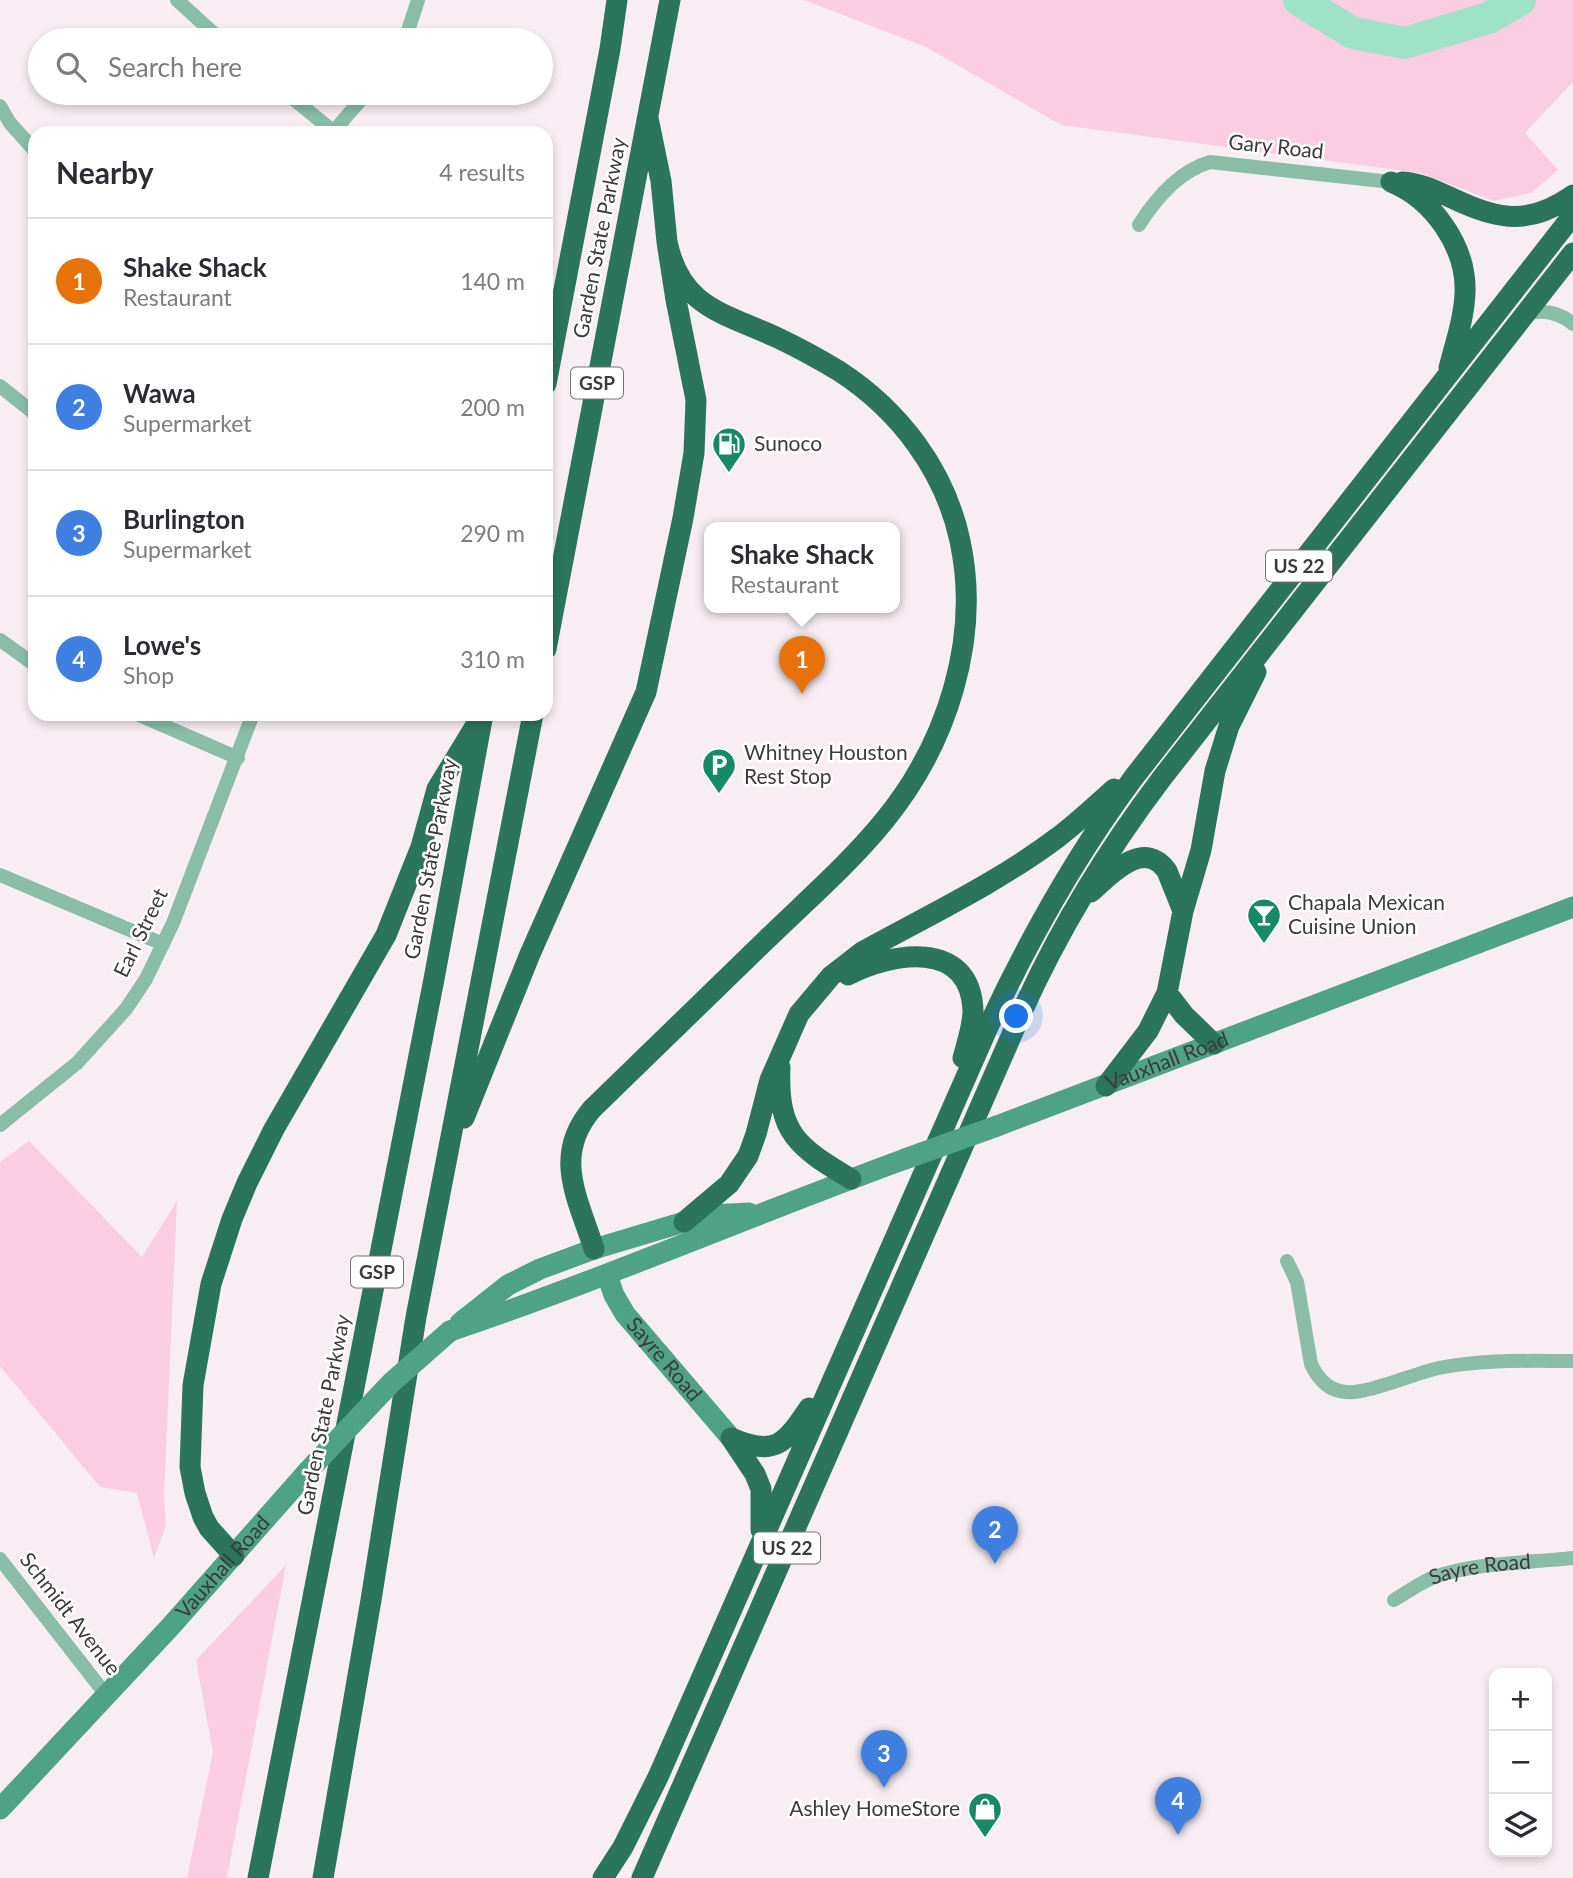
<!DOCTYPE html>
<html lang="en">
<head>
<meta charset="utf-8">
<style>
	:root { --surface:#fff; --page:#f7f7f7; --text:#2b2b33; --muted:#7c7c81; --line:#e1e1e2; --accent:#ea580c }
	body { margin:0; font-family:Lato,sans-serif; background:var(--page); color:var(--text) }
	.controls { position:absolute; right:21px; bottom:21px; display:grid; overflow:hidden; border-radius:14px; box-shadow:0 4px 10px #0003 }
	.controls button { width:63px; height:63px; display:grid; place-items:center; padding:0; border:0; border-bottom:2px solid var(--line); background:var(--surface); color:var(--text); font:35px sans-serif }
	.you { position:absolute; left:1017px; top:1017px; width:24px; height:24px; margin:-18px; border:5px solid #fff; border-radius:50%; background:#1a73e8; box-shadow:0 0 0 10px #1a73e833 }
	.badge { display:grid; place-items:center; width:46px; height:46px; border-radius:50%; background:var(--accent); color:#fff; font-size:23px; font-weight:700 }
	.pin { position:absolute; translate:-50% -58px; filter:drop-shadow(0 2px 4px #0008) }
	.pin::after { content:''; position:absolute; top:37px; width:24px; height:21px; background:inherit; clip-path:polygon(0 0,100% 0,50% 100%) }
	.popup { position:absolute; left:704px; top:522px; width:196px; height:91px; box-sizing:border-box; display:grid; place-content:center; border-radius:14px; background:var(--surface); filter:drop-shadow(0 2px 5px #0005); font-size:23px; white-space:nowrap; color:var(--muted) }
	.popup b { font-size:26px; color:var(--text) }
	.popup::after { content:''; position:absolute; left:50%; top:100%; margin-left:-14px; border:14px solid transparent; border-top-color:var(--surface) }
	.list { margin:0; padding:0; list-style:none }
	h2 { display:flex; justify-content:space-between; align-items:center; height:91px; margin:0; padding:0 28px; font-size:30px }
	h2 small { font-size:23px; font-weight:400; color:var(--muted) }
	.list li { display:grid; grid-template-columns:46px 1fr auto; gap:21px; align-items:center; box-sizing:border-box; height:126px; padding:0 28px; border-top:2px solid var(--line) }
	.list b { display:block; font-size:26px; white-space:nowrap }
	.list p { margin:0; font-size:23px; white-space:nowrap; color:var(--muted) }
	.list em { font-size:23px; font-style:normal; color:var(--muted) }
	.icon { flex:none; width:38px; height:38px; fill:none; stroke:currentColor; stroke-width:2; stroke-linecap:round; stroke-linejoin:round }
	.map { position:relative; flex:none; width:1573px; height:1878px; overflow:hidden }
	.search { position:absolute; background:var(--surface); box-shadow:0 4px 10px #0003; left:28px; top:28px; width:525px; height:77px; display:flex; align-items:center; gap:18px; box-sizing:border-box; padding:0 24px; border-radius:38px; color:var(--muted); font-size:26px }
	.panel { position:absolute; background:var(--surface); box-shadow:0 4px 10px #0003; left:28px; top:126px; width:525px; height:595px; border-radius:21px }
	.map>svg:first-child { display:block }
	.green { fill:#facde2 }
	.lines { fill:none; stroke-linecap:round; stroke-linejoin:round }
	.river { stroke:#9ee2c7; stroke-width:32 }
	.street { stroke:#89bda8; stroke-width:14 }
	.secondary { stroke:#4ea285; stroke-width:21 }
	.highway { stroke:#2b755d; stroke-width:21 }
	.secondary-bridge { stroke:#4ea285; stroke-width:21 }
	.labels { text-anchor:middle; stroke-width:5; stroke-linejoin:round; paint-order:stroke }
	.shield { fill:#fff; stroke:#787576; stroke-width:2 }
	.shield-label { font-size:19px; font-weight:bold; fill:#3e3a3c }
	.street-label { font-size:21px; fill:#3e3a3c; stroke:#fff }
	.poi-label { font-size:21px; fill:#3e3a3c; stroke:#fff; text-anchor:start }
</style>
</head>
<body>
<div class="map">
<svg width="1573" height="1878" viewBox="0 0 1573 1878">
	<rect width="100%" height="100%" fill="#f8edf2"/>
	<!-- green -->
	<path class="green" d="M804 0H1573V82L1525 133 1558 170 1531 193 1494 201 1420 173 1061 125 926 47Z
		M29 1141 142 1257 177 1201 164 1496 166 1525 154 1558 137 1493 100 1487 0 1366V1162Z
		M286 1565 227 1878H187L213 1752 196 1660Z"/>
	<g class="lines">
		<!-- river -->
		<path class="river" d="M1299 0 1353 33 1405 43 1488 18 1520 0"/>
		<!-- street -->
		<g class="street">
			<path d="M177 0 221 40"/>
			<path d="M405 40 418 0"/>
			<path d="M286 93 333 131"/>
			<path d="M0 106 10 123 35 151"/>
			<path d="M332 133 367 93"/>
			<path d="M1139 225C1156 198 1179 171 1210 162L1391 182"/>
			<path d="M1525 314C1543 309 1559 312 1573 324"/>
			<path d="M0 386 35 414"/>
			<path d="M0 640 35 665"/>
			<path d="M137 714 238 758"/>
			<path d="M0 875 163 944"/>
			<path d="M0 1125 77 1063 126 1009 146 979 173 923 253 714"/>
			<path d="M1287 1261 1297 1282 1311 1364C1318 1379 1328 1391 1346 1392 1368 1394 1415 1373 1439 1368 1484 1359 1528 1361 1573 1361"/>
			<path d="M0 1559 107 1696"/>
			<path id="s1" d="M1394 1600C1408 1592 1422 1581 1437 1576 1481 1562 1528 1563 1573 1558"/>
		</g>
		<!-- secondary -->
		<g class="secondary">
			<path id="s2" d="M997 1126 1573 907"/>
			<path id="s3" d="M607 1275 614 1295 625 1314 731 1438"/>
			<path d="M460 1323 508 1285 540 1269 594 1249 684 1222 712 1215 749 1213"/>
			<path d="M450 1331C604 1279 752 1215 905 1159"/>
			<path id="s4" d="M0 1809 171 1626 308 1471"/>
		</g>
		<!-- highway -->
		<path class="highway" d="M1391 182C1433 199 1467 247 1465 293 1464 319 1455 344 1449 368
			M1402 182C1421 183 1436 191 1454 199 1500 221 1530 225 1573 195
			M546 384 610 49 617 0
			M546 649 670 0
			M1091 892C1111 874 1144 838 1167 871L1183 911
			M848 975C890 953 970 938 973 1010 973 1026 967 1043 963 1058
			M1167 993 1184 1015 1214 1044
			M780 1067C777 1134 798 1147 851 1179
			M1106 1086 1148 1031 1167 993 1183 911 1201 850 1215 771 1229 726 1256 672
			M464 1118 530 954 646 692 683 518 694 453 696 400 676 300 667 242 661 181 648 118
			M684 1222 729 1184 748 1156 756 1134 770 1080 799 1014 831 976 862 952C927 916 997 883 1057 838 1077 823 1095 806 1114 789
			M594 1249C578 1198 552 1156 592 1109 650 1053 708 996 766 940 806 901 849 864 884 821 947 744 981 639 960 541 945 470 899 410 839 371 819 359 799 348 778 338 724 313 681 308 667 242
			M731 1438C775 1457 785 1444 809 1408
			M731 1438 755 1474 761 1489V1530
			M234 1556 209 1528 203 1517 195 1493 190 1467 193 1385 211 1284 232 1219 247 1183 274 1129 386 935 421 847 437 789 476 725
			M258 1878 434 979 483 714
			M323 1878 371 1600 416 1317 533 714
			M603 1878 623 1847 658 1777 988 1027C1029 939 1076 855 1134 777L1573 215
			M642 1878 1020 1016C1058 931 1106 852 1162 778L1573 253"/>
		<!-- secondary-bridge -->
		<path class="secondary-bridge" d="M905 1159 997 1126
			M308 1471 391 1383 450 1331"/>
	</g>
	<!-- icons -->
	<defs>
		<g id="fuel-pin" transform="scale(1.75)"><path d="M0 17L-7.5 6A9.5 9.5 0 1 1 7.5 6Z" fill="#168969" stroke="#fff"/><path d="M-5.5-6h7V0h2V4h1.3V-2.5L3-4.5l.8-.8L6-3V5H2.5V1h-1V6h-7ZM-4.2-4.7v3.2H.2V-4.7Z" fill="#fff"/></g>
		<g id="parking-pin" transform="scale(1.75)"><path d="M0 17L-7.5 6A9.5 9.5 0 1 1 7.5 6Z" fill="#168969" stroke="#fff"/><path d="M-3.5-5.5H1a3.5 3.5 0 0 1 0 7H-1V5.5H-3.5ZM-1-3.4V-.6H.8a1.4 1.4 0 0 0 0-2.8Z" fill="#fff"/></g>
		<g id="bar-pin" transform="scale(1.75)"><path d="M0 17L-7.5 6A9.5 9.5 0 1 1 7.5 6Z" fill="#168969" stroke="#fff"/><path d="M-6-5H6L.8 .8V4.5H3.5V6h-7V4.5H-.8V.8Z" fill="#fff"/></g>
		<g id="shop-pin" transform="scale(1.75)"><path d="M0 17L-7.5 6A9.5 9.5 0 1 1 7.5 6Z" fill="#168969" stroke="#fff"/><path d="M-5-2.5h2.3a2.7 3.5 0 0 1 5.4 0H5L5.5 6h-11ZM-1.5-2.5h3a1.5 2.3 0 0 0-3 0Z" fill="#fff"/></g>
	</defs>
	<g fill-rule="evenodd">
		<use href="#fuel-pin" x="729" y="444"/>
		<use href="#parking-pin" x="719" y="765"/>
		<use href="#bar-pin" x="1264" y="915"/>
		<use href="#shop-pin" x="985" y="1809"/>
	</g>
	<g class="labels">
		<!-- shield labels -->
		<g class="shield">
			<rect x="571" y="367.5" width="52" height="31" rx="5"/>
			<rect x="1266" y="550.5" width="66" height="31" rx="5"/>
			<rect x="351" y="1256.5" width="52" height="31" rx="5"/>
			<rect x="754" y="1532.5" width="66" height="31" rx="5"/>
		</g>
		<g class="shield-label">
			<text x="597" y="390">GSP</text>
			<text x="1299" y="573">US 22</text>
			<text x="377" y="1279">GSP</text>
			<text x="787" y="1555">US 22</text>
		</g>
		<!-- street labels -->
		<g class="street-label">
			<text transform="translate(1276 147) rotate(6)" y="7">Gary Road</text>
			<text transform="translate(600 238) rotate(-79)" y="7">Garden State Parkway</text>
			<text transform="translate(431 859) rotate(-79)" y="7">Garden State Parkway</text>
			<text transform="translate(141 933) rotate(-64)" y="7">Earl Street</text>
			<text dy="7" stroke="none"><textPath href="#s2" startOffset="182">Vauxhall Road</textPath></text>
			<text dy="7" stroke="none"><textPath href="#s3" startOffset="103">Sayre Road</textPath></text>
			<text transform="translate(324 1415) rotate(-79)" y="7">Garden State Parkway</text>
			<text dy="7" stroke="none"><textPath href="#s4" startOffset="329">Vauxhall Road</textPath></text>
			<text dy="7" stroke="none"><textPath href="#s1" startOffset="93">Sayre Road</textPath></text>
			<text transform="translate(70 1614) rotate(52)" y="7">Schmidt Avenue</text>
		</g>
		<!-- poi labels -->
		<g class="poi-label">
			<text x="754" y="451">Sunoco</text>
			<text x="744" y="760">Whitney Houston<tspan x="744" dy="24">Rest Stop</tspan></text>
			<text x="1288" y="910">Chapala Mexican<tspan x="1288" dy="24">Cuisine Union</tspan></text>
			<text x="960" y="1816" text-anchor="end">Ashley HomeStore</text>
		</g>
	</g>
</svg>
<div class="controls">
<button>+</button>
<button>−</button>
<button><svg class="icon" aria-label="layers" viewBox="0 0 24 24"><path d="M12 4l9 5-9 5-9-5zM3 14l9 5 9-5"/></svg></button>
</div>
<div class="you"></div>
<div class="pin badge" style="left:802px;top:694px;background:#e8710a">1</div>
<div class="popup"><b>Shake Shack</b>Restaurant</div>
<div class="pin badge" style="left:995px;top:1564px;background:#3f7fe0">2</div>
<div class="pin badge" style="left:884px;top:1788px;background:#3f7fe0">3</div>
<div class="pin badge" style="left:1178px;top:1835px;background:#3f7fe0">4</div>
<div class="search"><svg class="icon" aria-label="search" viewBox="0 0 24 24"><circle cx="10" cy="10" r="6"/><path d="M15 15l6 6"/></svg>Search here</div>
<section class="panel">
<h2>Nearby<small>4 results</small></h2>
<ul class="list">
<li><span class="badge" style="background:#e8710a">1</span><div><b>Shake Shack</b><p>Restaurant</p></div><em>140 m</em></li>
<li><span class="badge" style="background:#3f7fe0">2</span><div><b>Wawa</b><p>Supermarket</p></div><em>200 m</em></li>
<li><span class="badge" style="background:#3f7fe0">3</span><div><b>Burlington</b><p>Supermarket</p></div><em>290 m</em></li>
<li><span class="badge" style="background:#3f7fe0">4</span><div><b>Lowe's</b><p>Shop</p></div><em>310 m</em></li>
</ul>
</section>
</div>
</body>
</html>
